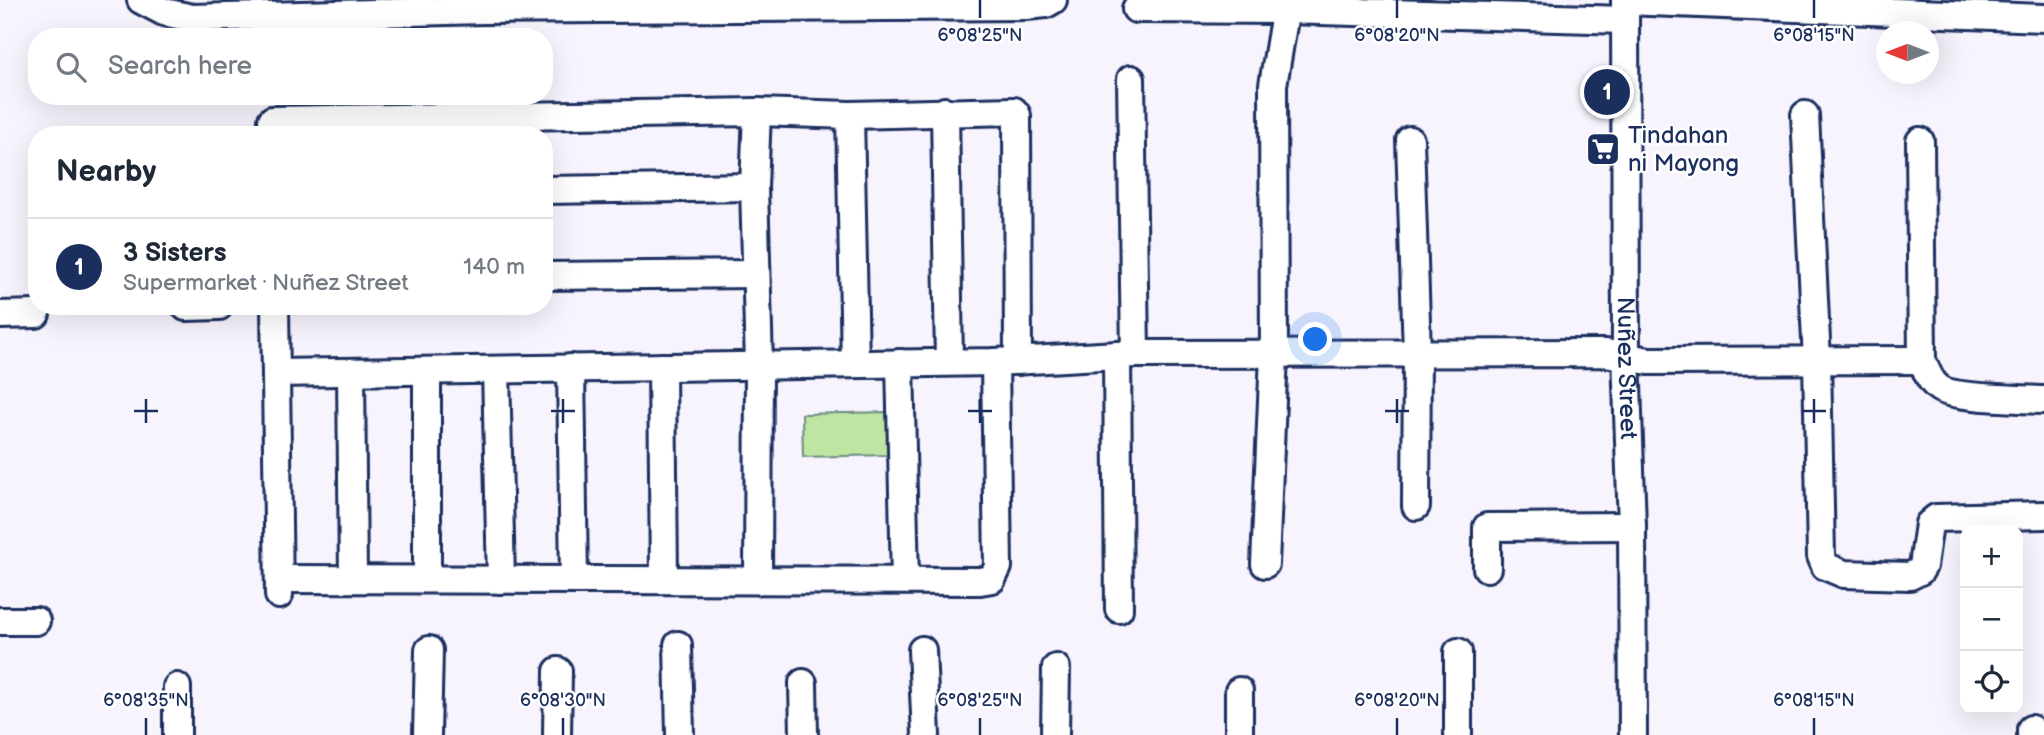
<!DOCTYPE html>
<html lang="en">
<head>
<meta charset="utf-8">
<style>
	:root { --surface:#fff; --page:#f6f6f7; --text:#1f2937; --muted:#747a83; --line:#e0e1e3; --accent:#1b2f5e }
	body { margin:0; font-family:"Balsamiq Sans",sans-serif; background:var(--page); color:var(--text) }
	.controls { position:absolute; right:21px; bottom:21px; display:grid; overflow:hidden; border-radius:14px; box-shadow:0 7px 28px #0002 }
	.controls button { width:63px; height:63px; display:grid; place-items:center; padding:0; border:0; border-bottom:2px solid var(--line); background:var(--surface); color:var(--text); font:35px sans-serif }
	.compass { position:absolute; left:1876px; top:21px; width:63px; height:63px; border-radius:50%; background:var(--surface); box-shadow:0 7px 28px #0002; rotate:270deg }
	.you { position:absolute; left:1316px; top:340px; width:24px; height:24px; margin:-18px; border:5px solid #fff; border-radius:50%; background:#1a73e8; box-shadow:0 0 0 10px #1a73e833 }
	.badge { display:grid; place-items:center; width:46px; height:46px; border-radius:50%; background:var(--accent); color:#fff; font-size:23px; font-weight:700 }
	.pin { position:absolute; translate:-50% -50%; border:4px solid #fff; box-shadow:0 2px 7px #0006 }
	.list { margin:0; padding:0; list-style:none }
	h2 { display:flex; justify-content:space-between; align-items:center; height:91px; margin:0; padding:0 28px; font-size:30px }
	h2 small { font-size:23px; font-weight:400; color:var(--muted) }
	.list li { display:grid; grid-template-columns:46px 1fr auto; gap:21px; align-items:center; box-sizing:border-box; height:98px; padding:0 28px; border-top:2px solid var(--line) }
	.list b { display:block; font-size:26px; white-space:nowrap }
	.list p { margin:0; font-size:23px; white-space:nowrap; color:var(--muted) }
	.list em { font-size:23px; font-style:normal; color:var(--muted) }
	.icon { flex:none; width:38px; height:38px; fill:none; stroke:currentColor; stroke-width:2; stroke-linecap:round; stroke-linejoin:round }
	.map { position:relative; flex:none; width:2044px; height:735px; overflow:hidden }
	.search { position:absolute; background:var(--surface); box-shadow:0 7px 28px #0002; left:28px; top:28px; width:525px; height:77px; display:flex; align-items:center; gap:18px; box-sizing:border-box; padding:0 24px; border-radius:28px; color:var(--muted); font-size:26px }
	.panel { position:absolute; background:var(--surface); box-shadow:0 7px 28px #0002; left:28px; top:126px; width:525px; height:189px; border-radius:28px }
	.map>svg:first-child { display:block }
	.green { fill:#bee6a2; stroke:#6c8a80; stroke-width:2 }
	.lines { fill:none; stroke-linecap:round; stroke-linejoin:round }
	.minor-casing { stroke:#1b2f5e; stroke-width:32 }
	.minor { stroke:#fff; stroke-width:26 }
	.ticks { fill:none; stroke:#1b2f5e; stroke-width:2.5 }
	.labels { text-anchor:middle; stroke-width:5; stroke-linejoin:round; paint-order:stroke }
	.poi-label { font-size:24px; fill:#1b2f5e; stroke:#fff; text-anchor:start }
	.street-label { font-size:24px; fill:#1b2f5e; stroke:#fff }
	.ticks-label { font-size:18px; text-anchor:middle; fill:#1b2f5e; stroke:#fff; stroke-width:5; stroke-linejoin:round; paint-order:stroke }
</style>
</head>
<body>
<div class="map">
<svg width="2044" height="735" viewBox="0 0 2044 735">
	<rect width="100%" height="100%" fill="#f8f4fe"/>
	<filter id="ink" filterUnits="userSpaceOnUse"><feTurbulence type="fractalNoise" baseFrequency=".0143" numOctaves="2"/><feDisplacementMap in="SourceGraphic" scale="14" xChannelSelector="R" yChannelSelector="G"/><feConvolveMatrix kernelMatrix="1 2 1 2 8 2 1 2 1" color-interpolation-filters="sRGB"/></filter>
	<g filter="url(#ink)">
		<!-- green -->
		<path class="green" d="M887 412 888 455 803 457 802 414Z"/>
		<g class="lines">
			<!-- minor casing -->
			<g class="minor-casing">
				<g id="minor">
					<path d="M141 0 164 12 192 18 483 10 1026 6 1046 4 1053 0"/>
					<path id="s1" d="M1625 0 1626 356 1632 526 1633 735"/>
					<path d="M1625 1 2044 18"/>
					<path d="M1136 9 1286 10 1625 20"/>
					<path d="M1131 79 1135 354"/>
					<path d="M945 111 949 362"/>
					<path d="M757 112 754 187 759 365 758 580"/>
					<path d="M850 115 855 364"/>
					<path d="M1805 115 1817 361 1821 556 1825 566 1844 574 1910 576 1920 571 1923 566 1929 524 1936 518 2044 515"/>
					<path d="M272 120 757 112 850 115 1014 111 1017 115 1018 361"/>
					<path d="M1410 140 1417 353 1416 506"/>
					<path d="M1920 141 1922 360C1926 370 1930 382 1939 388 1951 398 2025 399 2044 400"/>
					<path d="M544 190 754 187"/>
					<path d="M544 276 756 274"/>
					<path d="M275 306 279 595"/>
					<path d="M186 307 219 306"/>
					<path d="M0 315 36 314"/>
					<path d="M1117 355 1119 609"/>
					<path d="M900 363 905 580"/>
					<path d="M662 367 664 580"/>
					<path d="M571 368 574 580"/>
					<path d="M496 370 501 580"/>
					<path d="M427 371V579"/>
					<path d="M351 372 353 579"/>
					<path d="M276 373 995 362 1135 354 1606 353 1649 361 1922 360"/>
					<path d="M1265 564 1274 354 1273 85 1284 19"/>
					<path d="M1487 568V527L1632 526"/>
					<path d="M279 579 980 581 992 579 998 567 995 362"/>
					<path d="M0 621H36"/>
					<path d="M678 645 680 735"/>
					<path d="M922 650 926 735"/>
					<path d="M803 683 804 735"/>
					<path d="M177 687V735"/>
					<path d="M1239 691V735"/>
					<path d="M427 735 429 650"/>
					<path d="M557 735 558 671"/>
					<path d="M1055 735 1056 668"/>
					<path d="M1458 735V652"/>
					<path d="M2031 735V729"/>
				</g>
			</g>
			<!-- minor -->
			<use href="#minor" class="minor"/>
		</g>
	</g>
	<!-- ticks -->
	<path class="ticks" d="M980 0V18M1397 0V18M1814 0V18M146 399V423M563 399V423M980 399V423M1397 399V423M1814 399V423M134 411H158M551 411H575M968 411H992M1385 411H1409M1802 411H1826M146 718V735M563 718V735M980 718V735M1397 718V735M1814 718V735"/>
	<!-- icons -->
	<defs>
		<g id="supermarket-square" transform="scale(1.75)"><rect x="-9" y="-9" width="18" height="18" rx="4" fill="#1b2f5e" stroke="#fff"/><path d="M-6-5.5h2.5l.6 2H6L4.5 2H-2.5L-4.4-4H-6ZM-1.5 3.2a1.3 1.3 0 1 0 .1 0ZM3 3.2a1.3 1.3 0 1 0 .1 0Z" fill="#fff"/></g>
	</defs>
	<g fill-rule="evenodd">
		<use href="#supermarket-square" x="1603" y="149"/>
	</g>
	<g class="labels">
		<!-- poi labels -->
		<g class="poi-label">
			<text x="1628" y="143">Tindahan<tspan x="1628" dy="28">ni Mayong</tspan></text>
		</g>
		<!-- street labels -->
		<g class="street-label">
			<text dy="8" stroke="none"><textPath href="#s1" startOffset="368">Nuñez Street</textPath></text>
		</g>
	</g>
	<g class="ticks-label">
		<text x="980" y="41">6°08'25"N</text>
		<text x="1397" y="41">6°08'20"N</text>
		<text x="1814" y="41">6°08'15"N</text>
		<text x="146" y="706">6°08'35"N</text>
		<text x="563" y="706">6°08'30"N</text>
		<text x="980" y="706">6°08'25"N</text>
		<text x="1397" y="706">6°08'20"N</text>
		<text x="1814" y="706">6°08'15"N</text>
	</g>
</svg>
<div class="controls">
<button>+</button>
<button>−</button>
<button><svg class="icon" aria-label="locate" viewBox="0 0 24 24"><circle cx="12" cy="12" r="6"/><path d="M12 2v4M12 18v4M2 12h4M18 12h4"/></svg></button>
</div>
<svg class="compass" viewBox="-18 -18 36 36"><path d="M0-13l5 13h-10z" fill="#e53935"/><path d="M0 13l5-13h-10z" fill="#747a83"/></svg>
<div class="you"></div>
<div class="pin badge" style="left:1607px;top:92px">1</div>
<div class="search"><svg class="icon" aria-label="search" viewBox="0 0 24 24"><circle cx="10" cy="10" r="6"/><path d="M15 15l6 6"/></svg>Search here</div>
<section class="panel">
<h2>Nearby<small></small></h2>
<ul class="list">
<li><span class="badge">1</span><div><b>3 Sisters</b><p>Supermarket · Nuñez Street</p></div><em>140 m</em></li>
</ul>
</section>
</div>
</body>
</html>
